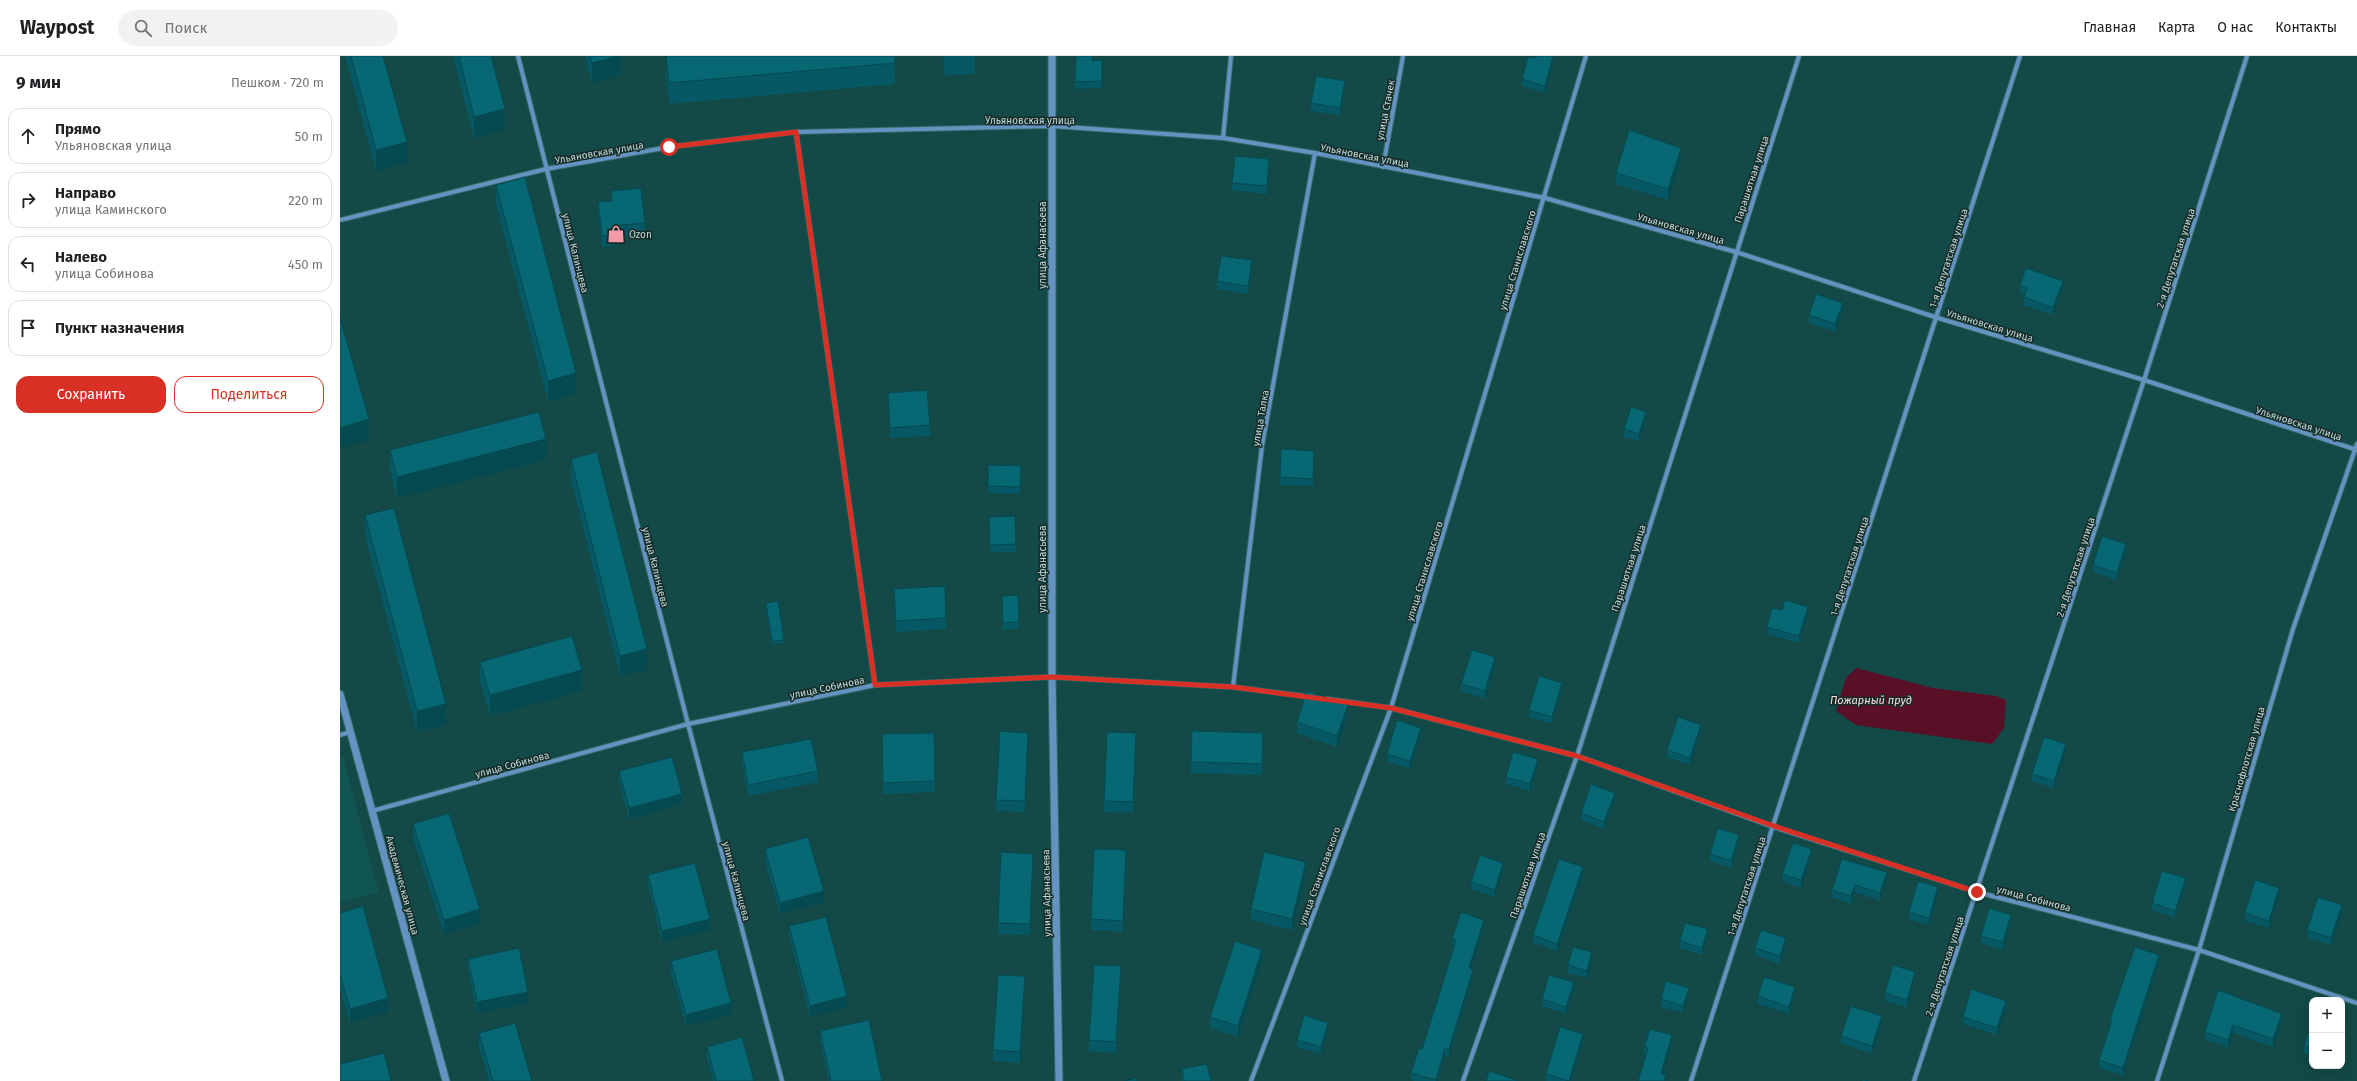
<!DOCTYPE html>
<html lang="ru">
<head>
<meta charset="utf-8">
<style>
	:root { --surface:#fff; --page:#f2f2f2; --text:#202124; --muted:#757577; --line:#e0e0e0; --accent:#d93025 }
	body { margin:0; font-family:"Fira Sans",sans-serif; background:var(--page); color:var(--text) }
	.controls { position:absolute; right:12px; bottom:12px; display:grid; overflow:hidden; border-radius:8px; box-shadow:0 4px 16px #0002 }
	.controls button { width:36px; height:36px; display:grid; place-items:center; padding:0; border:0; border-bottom:1px solid var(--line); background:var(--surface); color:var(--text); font:20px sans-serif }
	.stop { position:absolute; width:12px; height:12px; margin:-9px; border:3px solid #d93025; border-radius:50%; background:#fff }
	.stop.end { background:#d93025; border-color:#fff; box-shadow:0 1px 4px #0008 }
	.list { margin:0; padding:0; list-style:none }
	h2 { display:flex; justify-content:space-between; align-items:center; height:52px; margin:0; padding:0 16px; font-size:17px }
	h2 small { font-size:13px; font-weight:400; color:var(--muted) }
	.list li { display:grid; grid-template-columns:26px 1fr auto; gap:12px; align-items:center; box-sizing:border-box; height:56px; margin:0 8px 8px; padding:0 8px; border:1px solid var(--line); border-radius:12px }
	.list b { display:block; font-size:15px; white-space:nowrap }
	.list p { margin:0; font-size:13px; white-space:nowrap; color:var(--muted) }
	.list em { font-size:13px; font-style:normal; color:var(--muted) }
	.actions { display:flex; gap:8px; padding:12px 16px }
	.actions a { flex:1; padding:9px 0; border:1px solid var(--accent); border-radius:12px; text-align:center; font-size:14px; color:var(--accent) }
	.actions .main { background:var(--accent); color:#fff }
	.icon { flex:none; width:22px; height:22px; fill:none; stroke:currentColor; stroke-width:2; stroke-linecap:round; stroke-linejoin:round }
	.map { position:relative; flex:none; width:2017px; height:1025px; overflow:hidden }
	header { display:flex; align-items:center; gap:24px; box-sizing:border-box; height:56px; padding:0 20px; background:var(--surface); border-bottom:1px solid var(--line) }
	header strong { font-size:19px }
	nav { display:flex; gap:22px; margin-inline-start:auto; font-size:14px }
	.search { width:280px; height:36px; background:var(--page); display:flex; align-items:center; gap:10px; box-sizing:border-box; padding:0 14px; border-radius:22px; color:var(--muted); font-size:15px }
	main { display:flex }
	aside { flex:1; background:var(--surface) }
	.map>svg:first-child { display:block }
	.built { fill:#105551 }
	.water { fill:#590f25 }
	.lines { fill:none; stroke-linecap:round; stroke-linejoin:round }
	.minor-casing { stroke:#366663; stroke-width:6 }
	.tertiary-casing { stroke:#366663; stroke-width:9 }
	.minor { stroke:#6493c2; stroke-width:4 }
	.tertiary { stroke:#6493c2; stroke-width:7 }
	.wall { fill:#065964 }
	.shaded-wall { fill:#054951 }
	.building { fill:#076874; stroke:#054951 }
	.route { stroke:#d93025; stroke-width:5 }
	.labels { text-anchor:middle; stroke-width:3; stroke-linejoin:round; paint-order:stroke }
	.street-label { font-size:10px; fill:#c2dcd9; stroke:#162b29 }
	.poi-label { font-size:10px; fill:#c2dcd9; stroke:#162b29; text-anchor:start }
	.water-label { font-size:11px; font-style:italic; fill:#f9dcdf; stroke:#162b29 }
</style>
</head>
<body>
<header>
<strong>Waypost</strong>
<div class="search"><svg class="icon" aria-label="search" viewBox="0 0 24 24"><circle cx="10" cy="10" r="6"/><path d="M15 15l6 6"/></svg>Поиск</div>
<nav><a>Главная</a><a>Карта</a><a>О нас</a><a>Контакты</a></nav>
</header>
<main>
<aside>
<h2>9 мин<small>Пешком · 720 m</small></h2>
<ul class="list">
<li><svg class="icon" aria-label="ahead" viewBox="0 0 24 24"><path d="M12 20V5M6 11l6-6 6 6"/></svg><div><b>Прямо</b><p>Ульяновская улица</p></div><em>50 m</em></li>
<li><svg class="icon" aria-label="right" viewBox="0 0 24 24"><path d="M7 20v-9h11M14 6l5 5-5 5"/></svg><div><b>Направо</b><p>улица Каминского</p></div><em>220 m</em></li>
<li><svg class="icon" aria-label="left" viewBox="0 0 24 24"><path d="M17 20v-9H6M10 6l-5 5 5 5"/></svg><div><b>Налево</b><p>улица Собинова</p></div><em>450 m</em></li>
<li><svg class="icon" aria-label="arrive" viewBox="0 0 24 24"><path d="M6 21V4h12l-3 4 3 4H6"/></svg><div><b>Пункт назначения</b></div></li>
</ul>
<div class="actions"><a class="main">Сохранить</a><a>Поделиться</a></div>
</aside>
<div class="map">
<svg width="2017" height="1025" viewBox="0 0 2017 1025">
	<rect width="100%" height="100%" fill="#134946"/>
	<!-- built -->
	<path class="built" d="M3 701 39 836 0 847V702Z"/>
	<!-- water -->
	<path class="water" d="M1516 612 1593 632 1656 640 1666 644 1664 672 1652 688 1516 669 1496 655 1506 622Z"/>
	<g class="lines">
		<!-- minor casing -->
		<g class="minor-casing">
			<path id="minor" d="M178 0 348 668 442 1025
				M456 76 535 629
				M883 82 891 0
				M1043 111 1063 0
				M0 164 206 113 329 91 456 76 712 70 883 82 975 97 1205 142 1396 196 1598 262 1804 324 2017 394
				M893 631 922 390 975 97
				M987 643 1051 652 1237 700 1434 771 1637 836 1859 894 2017 947
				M0 679 10 676
				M32 755 348 668 535 629 712 621 893 631 971 641
				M911 1025 1051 652 1246 0
				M1123 1025 1237 700 1459 0
				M1351 1025 1680 0
				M1574 1025 1804 324 1907 0
				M1817 1025 1859 894 1953 573 2017 388"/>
		</g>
		<!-- tertiary casing -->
		<g class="tertiary-casing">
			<path id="tertiary" d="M712 0V621L719 1025
				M0 638 106 1025"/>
		</g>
		<!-- minor -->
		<use href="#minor" class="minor"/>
		<!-- tertiary -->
		<use href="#tertiary" class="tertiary"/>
	</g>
	<!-- wall -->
	<path class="wall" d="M5 0H43L67 107 36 115Z
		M113 0H151L165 74 134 82Z
		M245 0H281V20L252 27Z
		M326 0 555 7V28L329 48 326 18Z
		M603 0H635V18L605 20Z
		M736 0 752 5 762 4V32L735 33Z
		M1195 2 1213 8 1205 37 1182 30V23Z
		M1005 32 1000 59 971 55V47Z
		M1341 103 1328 144 1276 128V117Z
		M929 110 927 138 892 134V127Z
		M156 129 236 338 208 345 156 149Z
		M271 135 305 167V178L280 180V188L262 191 258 157V146L271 145Z
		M912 212 908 238 877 233V225Z
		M1680 229 1723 232 1713 259 1684 249V241L1685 238 1680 237Z
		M1503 254 1495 275 1469 267V259Z
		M548 337 590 369V380L550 382 548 347Z
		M1306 363 1299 385 1284 381V373Z
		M50 394 206 404 57 442 50 414Z
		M974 402 973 430 940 429V421Z
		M231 403 307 614 280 620 231 424Z
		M648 409 681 410 680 438 648 437Z
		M25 459 106 668 77 676 25 480Z
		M675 460 676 496H650L649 461Z
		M1786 495 1777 524 1753 516V509Z
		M554 533 606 562V573L556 576Z
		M678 539 679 573 663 574 662 547Z
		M426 547 444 584V587L432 589 426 551Z
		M1442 554 1468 558 1459 587 1427 578V571Z
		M140 606 242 635 150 660 140 626Z
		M1155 609 1145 643 1121 635V628Z
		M1222 634 1212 668 1189 661V654Z
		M1008 660 997 691 957 677V666Z
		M1361 676 1350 709 1327 701V694Z
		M542 678 595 725V736L543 738Z
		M1081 679 1070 713 1047 705V698Z
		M688 687 685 756 656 755V744Z
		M796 688 793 757 764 756V745Z
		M923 688 922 719 851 717V706Z
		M1726 695 1714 732 1692 725V718Z
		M402 696 478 715V726L408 740 402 707Z
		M1198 711 1190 735 1166 728V721Z
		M279 715 342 748 289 763 279 726Z
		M1275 744 1264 773 1241 764V757Z
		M73 768 140 867 104 878 73 782Z
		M1399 786 1391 812 1370 805V798Z
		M425 793 484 846 440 858 425 804Z
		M1472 801 1461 832 1442 825V818Z
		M786 805 783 876 751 874V863Z
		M693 808 690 879 658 878V867Z
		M1163 814 1155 841 1131 833V826Z
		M966 817 952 874 911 864V853Z
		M1243 818 1217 895 1193 886V879Z
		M308 819 370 874 322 886 308 829Z
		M1547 823 1540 845 1515 836 1511 848 1492 841V834Z
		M1846 829 1835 862 1812 854V847Z
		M1598 838 1589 869 1569 863V856Z
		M1939 839 1929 872 1905 865V857Z
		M2002 856 1991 889 1967 882V874Z
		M0 857 48 956 10 967 0 933Z
		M1671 866 1663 894 1641 887V880Z
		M449 870 507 951 470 961 449 881Z
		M1144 871 1131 913 1133 921 1118 971 1109 1000 1105 999 1097 1025H1075L1071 1024V1017L1082 993 1100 936 1114 890H1112V883Z
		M1368 881 1362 899 1340 892V885Z
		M1446 889 1440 908 1415 899V892Z
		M128 903 188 947 137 957 128 914Z
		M922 904 898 981 870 972V961Z
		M1252 904 1247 922 1228 917V909Z
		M331 905 391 958 346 970 331 916Z
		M1819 906 1783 1019 1759 1012V1004L1770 971V963Z
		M781 921 776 997 749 995V984Z
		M1575 923 1567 951 1545 945V937Z
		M685 931 680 1007 653 1005V994Z
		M1234 934 1226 958 1202 950V943Z
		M1878 934 1942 965 1933 991 1893 977 1888 991 1865 984V976Z
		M1349 939 1343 957 1321 951V943Z
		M1455 939 1449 958 1418 948V940Z
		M1666 952 1657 979 1623 968V961Z
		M1972 967V1000L1964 997V990Z
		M1542 968 1532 998 1501 987V980Z
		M988 974 981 998 957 991V984Z
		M480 975 542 1025H489L480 985Z
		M139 977 192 1025H149L139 992Z
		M1243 985 1231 1025H1206V1018Z
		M1332 986 1323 1018 1326 1025 1306 999 1304 998V991Z
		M367 991 414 1025H373L367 1002Z
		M842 1013 871 1025H842Z"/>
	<!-- shaded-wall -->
	<path class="shaded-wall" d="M278 0H281V20L252 27V7Z
		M1213 0V8L1205 37V30Z
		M1005 25V32L1000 59V52Z
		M165 53V74L134 82V61Z
		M67 86V107L36 115V94Z
		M1341 92V103L1328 144V133Z
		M929 103V110L927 138V130Z
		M912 204V212L908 238V230Z
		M1723 225V232L1713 259V252Z
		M1503 247V254L1495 275V268Z
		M236 317V338L208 345V325Z
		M1306 356V363L1299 385V378Z
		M29 363V384L0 392V372Z
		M206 383V404L57 442V421Z
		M1786 488V495L1777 524V517Z
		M1468 551V558L1459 587V580Z
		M307 593V614L280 620V600Z
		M1155 601V609L1145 643V635Z
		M242 614V635L150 660V639Z
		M1222 627V634L1212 668V661Z
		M106 648V668L77 676V655Z
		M1008 649V660L997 691V680Z
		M1361 669V676L1350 709V702Z
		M1081 672V679L1070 713V705Z
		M688 677V687L685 756V745Z
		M796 677V688L793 757V746Z
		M1726 688V695L1714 732V725Z
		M1198 703V711L1190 735V728Z
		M1275 737V744L1264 773V766Z
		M342 738V748L289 763V752Z
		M1399 779V786L1391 812V805Z
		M1472 793V801L1461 832V824Z
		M786 794V805L783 876V865Z
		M693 798V808L690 879V868Z
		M966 806V817L952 874V863Z
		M1163 807V814L1155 841V834Z
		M1243 811V818L1217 895V888Z
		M1547 816V823L1540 845V837Z
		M1846 822V829L1835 862V855Z
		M1515 829V836L1511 848V840Z
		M1598 831V838L1589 869V862Z
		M1939 832V839L1929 872V865Z
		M484 835V846L440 858V847Z
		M2002 849V856L1991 889V882Z
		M140 853V867L104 878V864Z
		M1671 859V866L1663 894V886Z
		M370 863V874L322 886V875Z
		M1144 864V871L1129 920V912Z
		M1368 873V881L1362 899V892Z
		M1446 882V889L1440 908V900Z
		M922 894V904L898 981V970Z
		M1252 896V904L1247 922V915Z
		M1819 899V906L1783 1019V1012Z
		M781 910V921L776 997V986Z
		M1133 914V921L1109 1000V993Z
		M1575 916V923L1567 951V944Z
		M685 920V931L680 1007V996Z
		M1234 926V934L1226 958V951Z
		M1455 931V939L1449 958V951Z
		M1349 932V939L1343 957V950Z
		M188 936V947L137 957V946Z
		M507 940V951L470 961V950Z
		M48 942V956L10 967V953Z
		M1666 945V952L1657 979V972Z
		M391 947V958L346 970V959Z
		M1942 958V965L1933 991V983Z
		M1542 960V968L1532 998V990Z
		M988 967V974L981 998V991Z
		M1893 969V977L1888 991V984Z
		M1243 978V985L1231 1025H1229Z
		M1332 979V986L1321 1025V1017Z
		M1105 992V999L1097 1025H1096Z"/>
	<!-- building -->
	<path class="building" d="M11 0H43L67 86 36 94Z
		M119 0H151L165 53 134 61Z
		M250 0H278L252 7Z
		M326 0H555V7L329 27Z
		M736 0H752V5L762 4V25L735 26Z
		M1195 0H1213L1205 30 1182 23 1188 1 1195 2Z
		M976 20 1005 25 1000 52 971 47Z
		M1289 74 1341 92 1328 133 1276 117Z
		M895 100 929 103 927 130 892 127Z
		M185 121 236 317 208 325 156 129Z
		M301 132 305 167 279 169 280 178 262 180 258 146 272 145 271 135Z
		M881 200 912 204 908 230 877 225Z
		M1686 212 1723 225 1713 252 1684 241 1687 232 1680 229Z
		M1476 238 1503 247 1495 268 1469 259Z
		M0 262 29 363 0 372Z
		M587 334 590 369 550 372 548 337Z
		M1291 351 1306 356 1299 378 1284 373Z
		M199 356 206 383 57 421 50 394Z
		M941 393 974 395 973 423 940 421Z
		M257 396 307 593 280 600 231 403Z
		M648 409 681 410 680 431 648 430Z
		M54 452 106 648 77 655 25 459Z
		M675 460 676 488 650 489 649 461Z
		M1762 480 1786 488 1777 517 1753 509Z
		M605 530 606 562 556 565 554 533Z
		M678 539 679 566 663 567 662 540Z
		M1445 544 1468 551 1459 580 1427 571 1432 552 1442 554Z
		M438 545 444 584 432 585 426 547Z
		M232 580 242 614 150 639 140 606Z
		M1132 594 1155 601 1145 635 1121 628Z
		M1199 620 1222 627 1212 661 1189 654Z
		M967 635 1008 649 997 680 957 666Z
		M1338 661 1361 669 1350 702 1327 694Z
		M1057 664 1081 672 1070 705 1047 698Z
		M660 675 688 677 685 745 656 744Z
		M852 675 923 677 922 708 851 706Z
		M767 676 796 677 793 746 764 745Z
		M594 677 595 725 543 727 542 678Z
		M1704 681 1726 688 1714 725 1692 718Z
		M471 683 478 715 408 729 402 696Z
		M1173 696 1198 703 1190 728 1166 721Z
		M332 701 342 738 289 752 279 715Z
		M1251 728 1275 737 1264 766 1241 757Z
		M109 757 140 853 104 864 73 768Z
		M1378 772 1399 779 1391 805 1370 798Z
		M468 781 484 835 440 847 425 793Z
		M1453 787 1472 793 1461 824 1442 818Z
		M754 793 786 794 783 865 751 863Z
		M661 796 693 798 690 868 658 867Z
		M924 796 966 806 952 863 911 853Z
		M1140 799 1163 807 1155 834 1131 826Z
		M1219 803 1243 811 1217 888 1193 879Z
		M1502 803 1547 816 1540 837 1515 829 1511 840 1492 834Z
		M355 807 370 863 322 875 308 819Z
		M1822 815 1846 822 1835 855 1812 847Z
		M1915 824 1939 832 1929 865 1905 857Z
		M1578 825 1598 831 1589 862 1569 856Z
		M1978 841 2002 849 1991 882 1967 874Z
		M23 850 48 942 10 953 0 918V857Z
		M1649 852 1671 859 1663 886 1641 880Z
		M1121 856 1144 864 1129 912 1133 914 1118 963 1109 993 1105 992 1096 1024 1071 1017 1079 992 1082 993 1100 936 1116 884 1112 883Z
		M486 861 507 940 470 950 449 870Z
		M1345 867 1368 873 1362 892 1340 885Z
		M1421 874 1446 882 1440 900 1415 892Z
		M895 885 922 894 898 970 870 961Z
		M1233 891 1252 896 1247 915 1228 909Z
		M1795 891 1819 899 1783 1012 1759 1004 1772 964 1770 963Z
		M179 892 188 936 137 946 128 903Z
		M377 893 391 947 346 959 331 905Z
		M754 909 781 910 776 986 749 984Z
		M1553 909 1575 916 1567 944 1545 937Z
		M658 919 685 920 680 996 653 994Z
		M1209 919 1234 926 1226 951 1202 943Z
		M1424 921 1455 931 1449 951 1418 940Z
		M1326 925 1349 932 1343 950 1321 943Z
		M1631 933 1666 945 1657 972 1623 961Z
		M1878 934 1942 958 1933 983 1893 969 1888 984 1865 976Z
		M1511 950 1542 960 1532 990 1501 980Z
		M964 959 988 967 981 991 957 984Z
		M529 964 542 1025H491L480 975Z
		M175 967 192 1025H153L139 977Z
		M1972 967V992L1964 990Z
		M1220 971 1243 978 1229 1025 1206 1018Z
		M1310 973 1332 979 1321 1017 1326 1019 1324 1025H1298L1308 992 1304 991Z
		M402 981 414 1025H376L367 991Z
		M44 997 51 1025H0V1008Z
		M867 1008 871 1025H844L842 1013Z
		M1149 1015 1176 1024V1025H1146Z
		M797 1022V1025H784Z
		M1522 1023 1529 1025H1522Z"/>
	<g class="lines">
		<!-- route -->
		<path class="route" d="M329 91 456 76 535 629 712 621 893 631 1051 652 1237 700 1434 770 1637 836"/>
	</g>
	<!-- icons -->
	<defs>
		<g id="shop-bare" transform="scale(1.38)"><path d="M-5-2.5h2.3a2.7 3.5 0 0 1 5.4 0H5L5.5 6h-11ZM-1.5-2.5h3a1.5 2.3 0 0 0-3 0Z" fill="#f39aa9" stroke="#162b29" stroke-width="2.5" paint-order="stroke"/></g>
	</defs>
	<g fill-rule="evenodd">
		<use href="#shop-bare" x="276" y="178"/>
	</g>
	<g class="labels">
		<!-- street labels -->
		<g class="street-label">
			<text transform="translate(1045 54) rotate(-79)" y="4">улица Стачек</text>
			<text x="690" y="68">Ульяновская улица</text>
			<text transform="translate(259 96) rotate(-10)" y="4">Ульяновская улица</text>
			<text transform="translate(1025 99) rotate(11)" y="4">Ульяновская улица</text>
			<text transform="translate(1411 123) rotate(-72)" y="4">Парашютная улица</text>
			<text transform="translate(1341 172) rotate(16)" y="4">Ульяновская улица</text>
			<text transform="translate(702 189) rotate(-90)" y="4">улица Афанасьева</text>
			<text transform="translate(236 197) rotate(76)" y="4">улица Калинцева</text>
			<text transform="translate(1608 202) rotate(-72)" y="4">1-я Депутатская улица</text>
			<text transform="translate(1835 202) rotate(-72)" y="4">2-я Депутатская улица</text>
			<text transform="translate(1177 204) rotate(-73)" y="4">улица Станиславского</text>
			<text transform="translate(1650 269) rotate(17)" y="4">Ульяновская улица</text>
			<text transform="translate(920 362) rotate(-80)" y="4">улица Талка</text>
			<text transform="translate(1959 367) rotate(18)" y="4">Ульяновская улица</text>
			<text transform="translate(1509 510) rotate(-72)" y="4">1-я Депутатская улица</text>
			<text transform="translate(316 511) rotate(76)" y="4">улица Калинцева</text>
			<text transform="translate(1735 511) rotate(-72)" y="4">2-я Депутатская улица</text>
			<text transform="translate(1288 512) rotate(-72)" y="4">Парашютная улица</text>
			<text transform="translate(702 513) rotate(-90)" y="4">улица Афанасьева</text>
			<text transform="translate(1084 515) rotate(-73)" y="4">улица Станиславского</text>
			<text transform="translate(487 631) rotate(-12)" y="4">улица Собинова</text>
			<text transform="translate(1906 703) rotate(-74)" y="4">Краснофлотская улица</text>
			<text transform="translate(172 708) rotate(-15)" y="4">улица Собинова</text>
			<text transform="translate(1187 819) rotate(-71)" y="4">Парашютная улица</text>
			<text transform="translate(979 820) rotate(-70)" y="4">улица Станиславского</text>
			<text transform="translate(397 825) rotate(75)" y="4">улица Калинцева</text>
			<text transform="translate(63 829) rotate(75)" y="4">Академическая улица</text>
			<text transform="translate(1406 830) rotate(-72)" y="4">1-я Депутатская улица</text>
			<text transform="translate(706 837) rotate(-91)" y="4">улица Афанасьева</text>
			<text transform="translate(1694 842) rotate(15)" y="4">улица Собинова</text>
			<text transform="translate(1604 910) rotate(-72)" y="4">2-я Депутатская улица</text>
		</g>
		<!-- poi labels -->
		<g class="poi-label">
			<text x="289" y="182">Ozon</text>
		</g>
		<!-- water labels -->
		<g class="water-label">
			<text x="1531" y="648">Пожарный пруд</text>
		</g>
	</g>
</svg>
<div class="controls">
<button>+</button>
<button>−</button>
</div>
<div class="stop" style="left:329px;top:91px"></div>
<div class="stop end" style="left:1637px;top:836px"></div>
</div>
</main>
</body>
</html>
